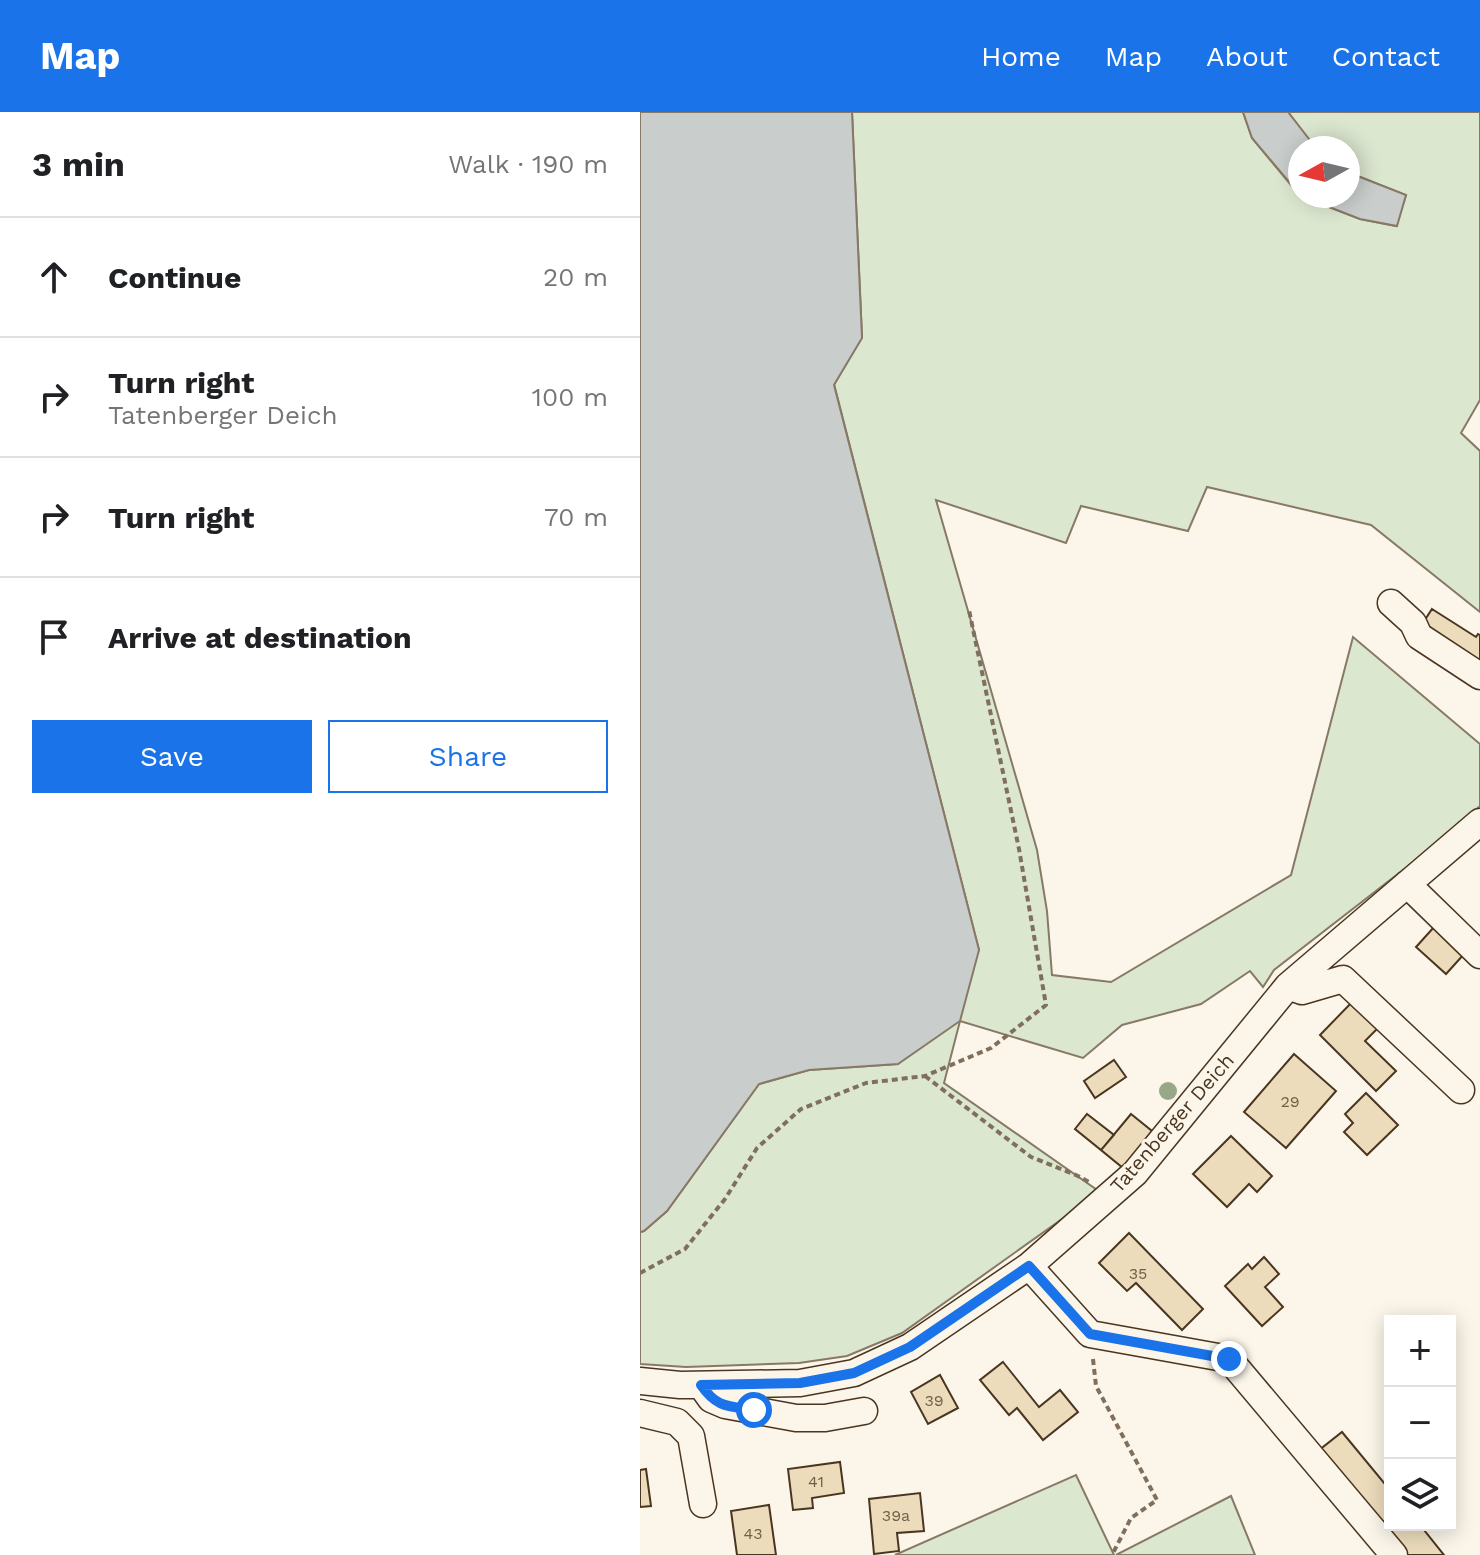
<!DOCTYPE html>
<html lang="en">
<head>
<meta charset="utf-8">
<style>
	:root { --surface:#fff; --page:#f2f2f2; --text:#202124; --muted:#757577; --line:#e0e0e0; --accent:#1a73e8 }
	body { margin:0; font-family:"Work Sans",sans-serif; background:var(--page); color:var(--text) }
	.controls { position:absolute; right:24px; bottom:24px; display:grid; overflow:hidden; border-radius:0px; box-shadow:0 4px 20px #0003 }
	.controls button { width:72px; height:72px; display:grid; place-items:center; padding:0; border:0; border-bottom:2px solid var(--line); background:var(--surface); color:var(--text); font:40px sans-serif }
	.compass { position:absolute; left:648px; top:24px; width:72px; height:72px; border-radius:50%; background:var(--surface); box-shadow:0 4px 20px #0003; rotate:262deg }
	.stop { position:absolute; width:24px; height:24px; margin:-18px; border:6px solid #1a73e8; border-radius:50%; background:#fff }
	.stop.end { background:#1a73e8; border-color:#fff; box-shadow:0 2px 8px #0008 }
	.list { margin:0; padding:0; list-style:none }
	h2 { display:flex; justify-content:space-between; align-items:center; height:104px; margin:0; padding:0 32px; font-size:34px }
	h2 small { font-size:26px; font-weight:400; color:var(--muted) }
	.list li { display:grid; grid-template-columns:52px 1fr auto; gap:24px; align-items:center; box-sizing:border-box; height:120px; padding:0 32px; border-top:2px solid var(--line) }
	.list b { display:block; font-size:30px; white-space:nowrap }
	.list p { margin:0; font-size:26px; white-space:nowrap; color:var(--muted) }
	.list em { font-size:26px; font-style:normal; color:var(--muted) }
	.actions { display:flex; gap:16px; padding:24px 32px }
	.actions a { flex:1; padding:18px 0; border:2px solid var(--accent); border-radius:0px; text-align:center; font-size:28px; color:var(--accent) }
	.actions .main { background:var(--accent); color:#fff }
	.icon { flex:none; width:44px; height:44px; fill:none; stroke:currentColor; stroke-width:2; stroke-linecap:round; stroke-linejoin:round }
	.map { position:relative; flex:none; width:840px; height:1443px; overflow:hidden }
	header { display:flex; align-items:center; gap:48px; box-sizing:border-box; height:112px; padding:0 40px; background:var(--accent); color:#fff }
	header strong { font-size:38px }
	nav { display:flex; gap:44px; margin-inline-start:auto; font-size:28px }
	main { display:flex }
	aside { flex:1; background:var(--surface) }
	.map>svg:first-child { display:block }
	.green { fill:#dce7d0; stroke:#887966; stroke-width:2 }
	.water { fill:#c9cecd; stroke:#887966; stroke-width:2 }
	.building { fill:#ecdcbc; stroke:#4a3520; stroke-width:2 }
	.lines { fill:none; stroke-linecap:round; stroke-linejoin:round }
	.minor-casing { stroke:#4a3520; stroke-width:29 }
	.path { stroke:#7f6f5c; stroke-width:4; stroke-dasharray:6 4; stroke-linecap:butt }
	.minor { stroke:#fbf6e9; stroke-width:26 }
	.tree { fill:#96a887 }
	.route { stroke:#1a73e8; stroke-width:10 }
	.labels { text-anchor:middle; stroke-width:6; stroke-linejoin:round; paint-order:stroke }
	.number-label { font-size:16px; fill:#725f47 }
	.street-label { font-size:20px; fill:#4a3520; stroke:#fbf6e9 }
</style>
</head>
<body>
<header>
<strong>Map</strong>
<nav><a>Home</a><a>Map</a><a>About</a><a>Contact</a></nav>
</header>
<main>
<aside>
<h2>3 min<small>Walk · 190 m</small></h2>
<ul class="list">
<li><svg class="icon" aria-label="ahead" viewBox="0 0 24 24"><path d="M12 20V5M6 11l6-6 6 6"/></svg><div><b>Continue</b></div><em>20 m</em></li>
<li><svg class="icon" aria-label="right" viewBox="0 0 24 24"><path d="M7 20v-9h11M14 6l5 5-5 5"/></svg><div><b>Turn right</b><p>Tatenberger Deich</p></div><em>100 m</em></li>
<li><svg class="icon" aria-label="right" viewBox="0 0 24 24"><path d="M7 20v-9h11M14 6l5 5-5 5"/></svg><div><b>Turn right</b></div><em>70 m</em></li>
<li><svg class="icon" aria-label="arrive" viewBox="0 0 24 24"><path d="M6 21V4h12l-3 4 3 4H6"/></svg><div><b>Arrive at destination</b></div></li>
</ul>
<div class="actions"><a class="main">Save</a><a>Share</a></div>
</aside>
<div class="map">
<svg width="840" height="1443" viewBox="0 0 840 1443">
	<rect width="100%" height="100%" fill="#fbf6e9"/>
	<!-- green -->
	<path class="green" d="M212 0H603L612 26 660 84 720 107 756 114 766 83 715 63 708 59V36H675L648 0H840V288L821 321 840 339V500L731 413 567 375 548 419 441 394 426 431 296 388 397 738 407 799 412 863 471 870 651 763 713 525 840 632V694L812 720 634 858 623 875 610 859 561 892 482 913 443 946 320 909 304 971 460 1080 262 1221 207 1244 159 1251 46 1255 0 1252V1120L4 1119 27 1099 119 972 169 958 258 952 339 838 194 272 222 225Z
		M436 1363 474 1443H255Z
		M591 1384 615 1443H476Z"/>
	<!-- water -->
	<path class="water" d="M0 0H212L222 226 194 273 339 838 320 909 258 952 169 958 119 972 27 1099 4 1119 0 1120Z
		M603 0H648L676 36H660V83L612 26Z
		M708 59 715 63 766 83 757 114 720 107 661 84H708Z"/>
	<!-- building -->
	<path class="building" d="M792 497 836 525 838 522 840 523V556L779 517Z
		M795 814 825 841 806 862 776 835Z
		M716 886 742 912 725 929 756 959 736 979 680 923Z
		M654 942 696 979 646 1036 604 1000Z
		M474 948 486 965 455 986 444 969Z
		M726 981 758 1013 727 1043 704 1020 713 1011 705 1002Z
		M447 1002 474 1023 461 1038 435 1017Z
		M491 1002 512 1019 483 1056 461 1038Z
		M591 1024 632 1064 617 1080 609 1072 587 1095 553 1062Z
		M489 1121 563 1197 542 1218 496 1171 487 1179 459 1151Z
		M624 1145 639 1162 625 1175 643 1195 622 1214 585 1174 608 1152 612 1157Z
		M363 1250 399 1295 420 1278 438 1300 403 1328 377 1296 369 1303 340 1268Z
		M300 1263 318 1296 288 1312 271 1280Z
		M702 1320 750 1378V1413H780L804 1443H756L673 1343Z
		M200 1350 204 1381 172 1386 173 1396 153 1398 148 1357Z
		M6 1357 11 1394 0 1395V1358Z
		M280 1381 284 1419 257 1421 259 1439 234 1442 229 1387Z
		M129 1393 136 1443H97L91 1399Z"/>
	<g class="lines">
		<!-- minor casing -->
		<g class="minor-casing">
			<path id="minor" d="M751 491 773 511 779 524 840 564
				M767 772 840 843
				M648 874 662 879 703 867 821 978
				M389 1154 450 1222 589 1247 754 1443
				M0 1269 40 1273 160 1271 214 1261 270 1235 389 1154 495 1061 648 874 840 710
				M61 1273 71 1287 85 1293 156 1306H185L224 1299
				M0 1301 37 1310 51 1324 63 1392"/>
		</g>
		<!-- path -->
		<path class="path" d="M285 964 391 1045 438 1064 449 1070
			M0 1161 45 1137 85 1087 117 1036 161 997 226 971 285 964 351 936 406 893 379 737 329 498
			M453 1247 456 1274 517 1388 491 1406 472 1443"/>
		<!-- minor -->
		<use href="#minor" class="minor"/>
	</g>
	<!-- trees -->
	<circle class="tree" cx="528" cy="979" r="9"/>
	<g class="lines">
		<!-- route -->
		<path class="route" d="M114 1298C88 1294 77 1296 61 1273L160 1271 214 1261 270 1235 389 1154 450 1222 589 1247"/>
	</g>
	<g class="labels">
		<!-- number labels -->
		<g class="number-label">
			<text x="650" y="995">29</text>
			<text x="498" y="1167">35</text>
			<text x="294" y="1294">39</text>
			<text x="176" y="1375">41</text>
			<text x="256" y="1409">39a</text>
			<text x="113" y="1427">43</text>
		</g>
		<!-- street labels -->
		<g class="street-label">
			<text transform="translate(532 1011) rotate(-49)" y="7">Tatenberger Deich</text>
		</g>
	</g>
</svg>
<div class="controls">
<button>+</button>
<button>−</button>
<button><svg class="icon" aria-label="layers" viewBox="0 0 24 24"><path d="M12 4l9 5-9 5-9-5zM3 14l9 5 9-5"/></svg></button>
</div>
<svg class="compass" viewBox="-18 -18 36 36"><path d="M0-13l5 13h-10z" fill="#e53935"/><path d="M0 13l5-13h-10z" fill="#757577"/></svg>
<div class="stop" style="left:114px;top:1298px"></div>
<div class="stop end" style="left:589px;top:1247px"></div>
</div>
</main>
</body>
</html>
